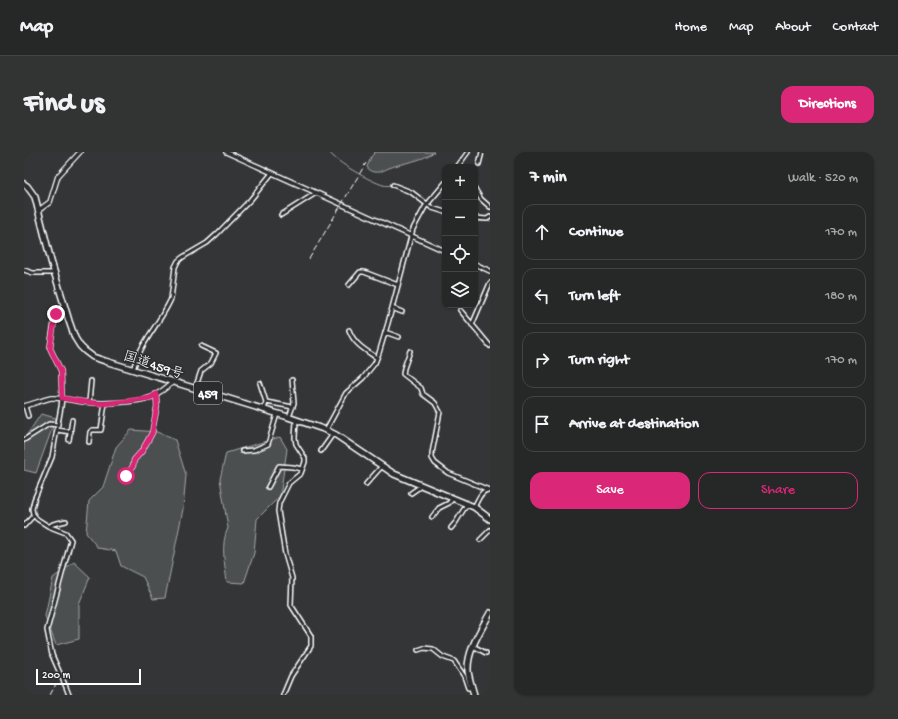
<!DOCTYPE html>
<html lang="en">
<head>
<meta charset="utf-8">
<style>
	:root { --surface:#262828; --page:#323434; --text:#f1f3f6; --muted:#a4a6a8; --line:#424445; --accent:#db2777 }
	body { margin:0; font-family:"Gochi Hand","Klee One",sans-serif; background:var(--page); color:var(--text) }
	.controls { position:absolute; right:12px; top:12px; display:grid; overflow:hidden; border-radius:8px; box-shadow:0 1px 3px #0004 }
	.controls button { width:36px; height:36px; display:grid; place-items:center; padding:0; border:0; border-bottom:1px solid var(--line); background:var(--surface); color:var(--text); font:20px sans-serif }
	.scale { position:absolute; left:12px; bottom:10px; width:105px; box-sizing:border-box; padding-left:4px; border:2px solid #fff; border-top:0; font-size:11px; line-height:14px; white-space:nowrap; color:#fff; -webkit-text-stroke:3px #2a2d2e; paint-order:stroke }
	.stop { position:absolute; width:12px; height:12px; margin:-9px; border:3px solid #db2777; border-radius:50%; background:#fff }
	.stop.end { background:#db2777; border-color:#fff; box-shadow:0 1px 4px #0008 }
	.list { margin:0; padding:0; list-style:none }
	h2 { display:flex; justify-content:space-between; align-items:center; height:52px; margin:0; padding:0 16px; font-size:17px }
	h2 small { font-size:13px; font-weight:400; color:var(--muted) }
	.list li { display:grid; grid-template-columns:26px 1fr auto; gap:12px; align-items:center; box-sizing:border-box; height:56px; margin:0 8px 8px; padding:0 8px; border:1px solid var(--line); border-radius:12px }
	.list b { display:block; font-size:15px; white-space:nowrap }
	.list em { font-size:13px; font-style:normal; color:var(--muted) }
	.actions { display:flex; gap:8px; padding:12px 16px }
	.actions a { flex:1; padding:9px 0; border:1px solid var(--accent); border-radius:12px; text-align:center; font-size:14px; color:var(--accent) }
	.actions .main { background:var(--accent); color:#fff }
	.icon { flex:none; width:22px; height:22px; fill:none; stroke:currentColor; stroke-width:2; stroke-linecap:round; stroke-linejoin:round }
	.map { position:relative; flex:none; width:466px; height:543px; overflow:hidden; border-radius:12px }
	header { display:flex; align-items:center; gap:24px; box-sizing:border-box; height:56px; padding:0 20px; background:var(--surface); border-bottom:1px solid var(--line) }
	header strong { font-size:19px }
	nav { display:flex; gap:22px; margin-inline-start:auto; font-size:14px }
	.intro { display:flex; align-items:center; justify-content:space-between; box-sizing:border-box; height:96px; padding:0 24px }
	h1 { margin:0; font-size:28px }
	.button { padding:10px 18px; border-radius:12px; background:var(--accent); color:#fff; font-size:14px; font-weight:700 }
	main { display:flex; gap:24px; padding:0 24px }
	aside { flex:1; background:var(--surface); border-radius:12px; box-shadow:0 1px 3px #0004 }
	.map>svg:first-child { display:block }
	.green { fill:#4c4f50; stroke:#a6a7a8 }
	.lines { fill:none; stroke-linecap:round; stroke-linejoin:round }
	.stream { stroke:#abacad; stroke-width:1 }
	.minor-casing { stroke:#fff; stroke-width:6 }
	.tertiary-casing { stroke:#fff; stroke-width:6 }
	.trunk-casing { stroke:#fff; stroke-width:8 }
	.minor { stroke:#2a2d2e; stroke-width:3 }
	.tertiary { stroke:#2a2d2e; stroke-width:3.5 }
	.trunk { stroke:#2a2d2e; stroke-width:5 }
	.rail { stroke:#fff; stroke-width:1; stroke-dasharray:6 3; stroke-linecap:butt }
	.route { stroke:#db2777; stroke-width:5 }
	.labels { text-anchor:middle; stroke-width:3; stroke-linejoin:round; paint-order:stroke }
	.shield { fill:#2a2d2e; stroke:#bfc0c0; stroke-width:1 }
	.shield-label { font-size:13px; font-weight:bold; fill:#fff }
	.street-label { font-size:14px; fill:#fff; stroke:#2a2d2e }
</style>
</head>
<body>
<header>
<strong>Map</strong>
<nav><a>Home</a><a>Map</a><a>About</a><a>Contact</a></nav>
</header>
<div class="intro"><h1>Find us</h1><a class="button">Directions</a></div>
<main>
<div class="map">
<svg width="466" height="543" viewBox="0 0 466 543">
	<rect width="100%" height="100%" fill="#333536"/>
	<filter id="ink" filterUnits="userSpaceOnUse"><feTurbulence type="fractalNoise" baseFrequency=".025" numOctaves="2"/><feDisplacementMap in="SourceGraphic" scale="8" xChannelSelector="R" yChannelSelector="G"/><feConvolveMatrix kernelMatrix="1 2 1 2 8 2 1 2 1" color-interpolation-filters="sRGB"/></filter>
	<g filter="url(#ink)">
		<!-- green -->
		<path class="green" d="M351 0H410C396 10 380 10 365 16 360 18 356 21 350 20 347 20 345 18 343 15L347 5Z
			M17 262 32 266 12 321 0 318V287Z
			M107 278 133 280 151 288 162 323 159 357 141 446 129 447 119 425 97 414 92 399 74 396 62 381 65 349 79 335 92 295Z
			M256 285 263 297 256 344 233 367 230 401 220 431 203 430C201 413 196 392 204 376L196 327 202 301Z
			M50 410 66 425 55 452V487L32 493 21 464 29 426Z"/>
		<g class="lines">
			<!-- stream -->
			<path class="stream" d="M305 0C313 11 346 29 359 33 362 34 365 33 368 34 376 36 384 40 391 45
				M403 55 421 63
				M451 69H466"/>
			<!-- minor casing -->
			<g class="minor-casing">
				<path id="minor" d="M455 12 458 0
					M433 15 444 0
					M369 33 387 40 408 56 421 60
					M451 37 457 47 466 55
					M257 63 292 41
					M451 66 463 67 466 65
					M0 118 9 121H30
					M325 133 336 120H340L374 133
					M40 153 31 164 26 196 37 219 38 246 37 255 28 305 10 348 8 357 9 362 13 367 24 374 42 381 47 388 23 478 28 503 42 535 45 543
					M368 156 378 160
					M436 158 466 194
					M448 173 466 131
					M325 178C330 192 341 198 353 206
					M361 180 375 185
					M386 199 380 216 379 222 397 236 399 242 411 251 416 260 408 301V306L411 311 424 321 465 338
					M109 218C115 194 133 174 144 153L147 147 151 115 154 109 159 105 183 91 193 82 227 47 248 21
					M236 231 242 250 240 258
					M171 237 177 219 187 211 192 201 177 194
					M65 250 67 229
					M242 250 269 255
					M1 254 4 264
					M265 265 270 251 268 228
					M33 278 47 280
					M302 278 322 241 339 226 351 211 355 201 364 171 389 77 401 55 421 31
					M0 288 25 272 34 273
					M45 288 48 268
					M65 290 66 280 68 278H77L81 251
					M218 299 230 298 244 292 253 262
					M297 299 309 282
					M102 325 109 314 110 308 118 299 128 281 133 254 132 242
					M342 332 358 314
					M244 335 255 314 269 315 278 317
					M387 341 397 334
					M450 355C454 349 456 339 464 338
					M408 365 415 356 425 351 429 346
					M0 374 10 363
					M26 374 29 372 42 369
					M427 376 432 370 443 352
					M456 388 466 378
					M449 494 462 501
					M394 498 400 496 409 497 419 505 430 509 440 524 444 536H448
					M259 543 267 524 287 494V484L267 453 268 426 261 402 254 359 255 351 265 331 277 321 281 310V306L272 292 271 286 272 268"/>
			</g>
			<!-- tertiary casing -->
			<g class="tertiary-casing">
				<path id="tertiary" d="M202 0 421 99
					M15 58 26 50 34 24 56 0
					M451 112 466 119
					M0 254C9 252 18 248 27 246 38 245 49 249 60 250 77 252 113 251 128 245 135 241 142 236 148 231"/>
			</g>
			<!-- trunk casing -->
			<g class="trunk-casing">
				<path id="trunk" d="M0 32 3 34 11 45 27 109 45 169 51 186 56 194 61 199 69 205 81 209 261 264 302 278 312 283 370 322 450 355 466 367
					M450 543C448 535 445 527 444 519 443 498 457 478 466 461"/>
			</g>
			<!-- minor -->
			<use href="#minor" class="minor"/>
			<!-- tertiary -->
			<use href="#tertiary" class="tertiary"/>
			<!-- trunk -->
			<use href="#trunk" class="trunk"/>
			<!-- rail -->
			<path class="rail" d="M285 107 342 11
				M26 543 32 532"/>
		</g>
	</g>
	<g class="lines" filter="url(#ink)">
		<!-- route -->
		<path class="route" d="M32 162 26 196 37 219 38 246 61 250 79 252 126 246 132 242 133 254 128 281 118 299 110 308 109 314 102 324"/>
	</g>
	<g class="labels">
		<!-- shield labels -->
		<rect class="shield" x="170" y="230" width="28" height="22" rx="3"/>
		<g class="shield-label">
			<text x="184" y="246">459</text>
		</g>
		<!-- street labels -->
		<g class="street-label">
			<text transform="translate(130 212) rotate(18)" y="5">国道459号</text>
		</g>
	</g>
</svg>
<div class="controls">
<button>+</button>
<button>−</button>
<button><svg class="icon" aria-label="locate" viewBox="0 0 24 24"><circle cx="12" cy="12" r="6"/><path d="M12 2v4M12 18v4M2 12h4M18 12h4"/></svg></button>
<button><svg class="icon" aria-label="layers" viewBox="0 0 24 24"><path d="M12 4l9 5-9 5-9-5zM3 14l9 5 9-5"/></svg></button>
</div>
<div class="scale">200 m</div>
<div class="stop" style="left:102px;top:324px"></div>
<div class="stop end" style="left:32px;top:162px"></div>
</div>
<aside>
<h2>7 min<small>Walk · 520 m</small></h2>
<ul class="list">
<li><svg class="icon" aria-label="ahead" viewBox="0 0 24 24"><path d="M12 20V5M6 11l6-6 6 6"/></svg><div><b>Continue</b></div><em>170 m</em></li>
<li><svg class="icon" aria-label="left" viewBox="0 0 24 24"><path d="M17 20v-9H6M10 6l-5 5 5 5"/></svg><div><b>Turn left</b></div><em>180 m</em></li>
<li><svg class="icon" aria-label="right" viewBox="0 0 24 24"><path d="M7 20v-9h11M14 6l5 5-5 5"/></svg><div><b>Turn right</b></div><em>170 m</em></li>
<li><svg class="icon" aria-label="arrive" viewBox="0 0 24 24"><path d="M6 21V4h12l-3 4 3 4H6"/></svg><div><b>Arrive at destination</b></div></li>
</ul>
<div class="actions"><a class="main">Save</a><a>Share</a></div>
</aside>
</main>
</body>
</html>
